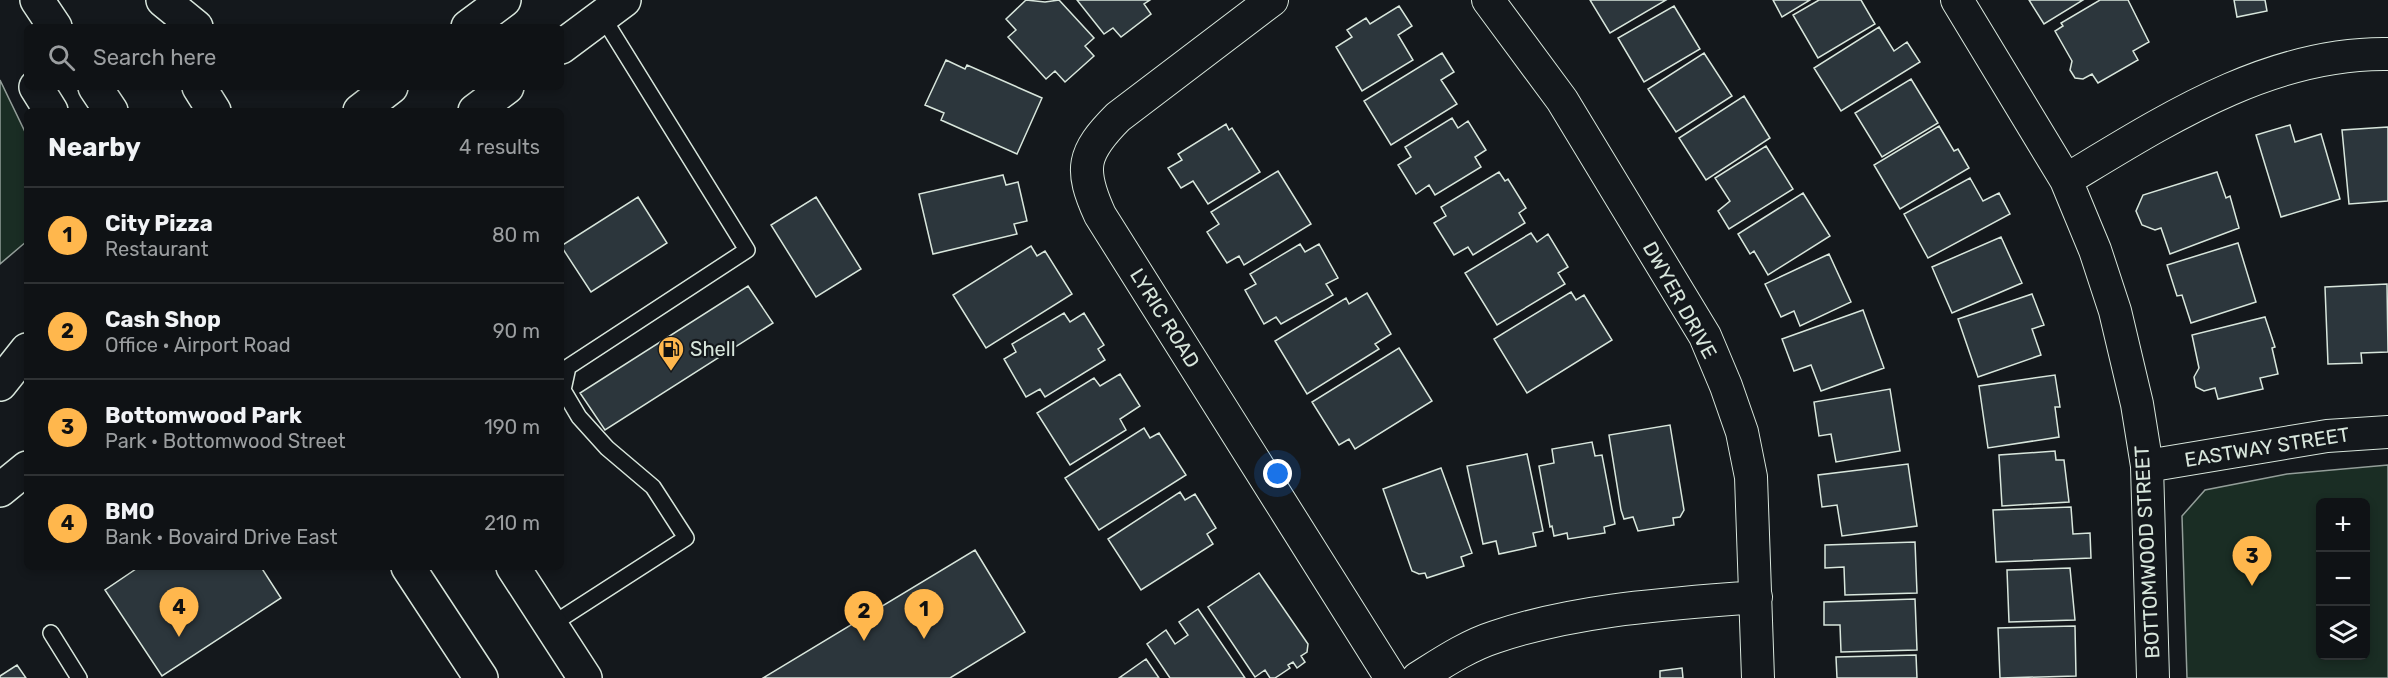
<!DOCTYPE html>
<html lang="en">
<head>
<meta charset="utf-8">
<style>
	:root { --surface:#0f1215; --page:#1d2022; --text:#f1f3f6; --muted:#9b9ea0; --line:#2f3234; --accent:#ffb74d }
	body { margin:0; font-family:Rubik,sans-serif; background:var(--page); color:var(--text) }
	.controls { position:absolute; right:18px; bottom:18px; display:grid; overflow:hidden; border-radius:9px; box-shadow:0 3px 9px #0003 }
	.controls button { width:54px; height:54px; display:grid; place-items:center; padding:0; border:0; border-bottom:2px solid var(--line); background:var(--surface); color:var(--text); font:30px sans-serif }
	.you { position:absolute; left:1278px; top:474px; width:21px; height:21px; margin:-15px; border:4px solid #fff; border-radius:50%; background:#1a73e8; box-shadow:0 0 0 9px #1a73e833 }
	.badge { display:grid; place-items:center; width:39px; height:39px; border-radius:50%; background:var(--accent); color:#111; font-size:20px; font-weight:700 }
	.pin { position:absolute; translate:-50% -50px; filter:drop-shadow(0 2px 3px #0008) }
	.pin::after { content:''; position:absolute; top:32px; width:21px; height:18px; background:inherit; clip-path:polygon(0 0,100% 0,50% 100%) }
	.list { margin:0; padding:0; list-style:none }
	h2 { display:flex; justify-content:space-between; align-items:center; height:78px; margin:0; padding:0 24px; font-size:26px }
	h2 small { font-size:20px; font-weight:400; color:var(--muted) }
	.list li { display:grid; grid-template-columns:39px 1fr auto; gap:18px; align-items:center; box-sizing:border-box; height:96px; padding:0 24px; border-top:2px solid var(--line) }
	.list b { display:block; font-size:22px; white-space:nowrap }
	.list p { margin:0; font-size:20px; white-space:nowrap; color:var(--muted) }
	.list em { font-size:20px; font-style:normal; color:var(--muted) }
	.icon { flex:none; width:33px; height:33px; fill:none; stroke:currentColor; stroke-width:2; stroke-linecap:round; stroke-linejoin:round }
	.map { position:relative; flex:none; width:2388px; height:678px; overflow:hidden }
	.search { position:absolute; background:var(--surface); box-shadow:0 3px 9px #0003; left:24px; top:24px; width:540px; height:66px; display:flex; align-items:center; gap:15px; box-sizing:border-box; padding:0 21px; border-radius:9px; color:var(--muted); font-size:22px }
	.panel { position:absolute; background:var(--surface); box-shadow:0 3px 9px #0003; left:24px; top:108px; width:540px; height:462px; border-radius:9px }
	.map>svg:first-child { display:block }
	.green { fill:#1a2d24; stroke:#939e99; stroke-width:1.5; fill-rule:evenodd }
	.building { fill:#2c363c; stroke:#d8e6dc; stroke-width:1.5 }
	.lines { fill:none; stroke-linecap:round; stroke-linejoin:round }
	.service-casing { stroke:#d8e6dc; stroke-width:18 }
	.minor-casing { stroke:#d8e6dc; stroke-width:34 }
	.secondary-casing { stroke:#d8e6dc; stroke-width:36 }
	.service { stroke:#14181c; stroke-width:15 }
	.minor { stroke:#14181c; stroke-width:32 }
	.secondary { stroke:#14181c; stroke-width:33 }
	.labels { text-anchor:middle; stroke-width:4.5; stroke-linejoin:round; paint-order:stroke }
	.street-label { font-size:20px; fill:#d8e6dc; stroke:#14181c }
	.poi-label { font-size:20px; fill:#d8e6dc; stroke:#14181c; text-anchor:start }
</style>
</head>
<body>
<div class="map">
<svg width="2388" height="678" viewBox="0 0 2388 678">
	<rect width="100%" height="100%" fill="#14181c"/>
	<!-- green -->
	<path class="green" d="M0 80 27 136V241L0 264Z
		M2388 465V678H2187L2182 516 2205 490 2287 474ZM2320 502H2366V656H2320Z"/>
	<!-- building -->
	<path class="building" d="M1026 0 1045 2 1059 0 1094 38 1085 46 1094 56 1065 82 1055 71 1046 79 1008 37 1016 30 1006 19Z
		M1077 0H1150L1144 4 1151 14 1121 37 1113 28 1104 34Z
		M1590 0H1666L1610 33Z
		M1773 0H1810L1782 17Z
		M1819 0H1861L1875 24 1818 58 1793 15Z
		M2029 0H2083L2044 24Z
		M2100 0H2128L2149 42 2133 51 2138 60 2098 83 2092 74 2083 79 2075 78 2070 70 2072 61 2055 31 2063 26 2061 23Z
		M2234 0H2265L2267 11 2237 17Z
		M1399 6 1412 26 1398 35 1413 60 1362 91 1336 47 1352 37 1347 30 1366 18 1370 24Z
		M1674 6 1700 49 1644 82 1618 38Z
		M1879 27 1894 51 1907 42 1920 62 1841 111 1814 68Z
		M1442 53 1454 72 1441 80 1457 104 1391 145 1364 101Z
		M1704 53 1732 96 1676 132 1648 89Z
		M946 60 965 69 967 65 1042 98 1017 154 941 120 944 113 925 105Z
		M1911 79 1938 123 1882 157 1855 113Z
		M1744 96 1770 138 1706 180 1679 138Z
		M1452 118 1458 128 1468 121 1486 150 1475 157 1481 167 1435 195 1429 185 1416 194 1398 165 1411 157 1405 147Z
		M1226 124 1229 130 1232 128 1260 172 1208 204 1193 181 1181 188 1168 168 1182 160 1178 154Z
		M2290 125 2295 142 2321 134 2340 199 2281 217 2256 135Z
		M1939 126 1954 151 1958 149 1969 168 1900 209 1874 165Z
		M2388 127V201L2349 204 2342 130Z
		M1766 146 1793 189 1729 229 1718 211 1730 201 1715 178Z
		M1278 171 1311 224 1244 265 1239 256 1227 263 1207 232 1219 224 1211 212Z
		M1499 172 1505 181 1508 179 1526 208 1519 213 1525 223 1473 255 1468 247 1454 255 1434 223 1446 216 1441 207Z
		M2217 172 2226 198 2230 196 2239 228 2170 254 2161 228 2155 230 2142 225 2136 211 2143 195Z
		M1003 175 1006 185 1018 182 1027 221 1014 224 1017 234 933 254 919 194Z
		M1970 178 1983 201 1999 193 2010 214 1928 258 1904 214Z
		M1803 193 1830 236 1768 275 1754 251 1750 254 1738 234Z
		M638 197 667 243 591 292 561 246Z
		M816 197 861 269 816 297 771 225Z
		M1531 233 1537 242 1548 234 1568 267 1558 273 1565 284 1497 325 1465 273Z
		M2001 237 2022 283 1952 313 1932 267Z
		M2238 243 2256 302 2191 323 2182 295 2177 296 2167 265Z
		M1300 244 1305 252 1319 244 1338 278 1326 284 1333 295 1281 324 1276 317 1264 324 1245 290 1256 284 1250 274Z
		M1031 246 1037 256 1045 251 1072 294 986 348 953 295Z
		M1829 254 1851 302 1800 326 1794 311 1781 317 1765 284Z
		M2387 284 2388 352 2361 353 2362 363 2328 364 2325 287Z
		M748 286 773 323 605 430 580 393Z
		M1571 292 1576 300 1584 295 1612 340 1527 393 1494 339Z
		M1367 293 1391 334 1375 344 1379 349 1307 394 1275 341 1346 298 1349 304Z
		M2032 294 2044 325 2032 329 2041 355 1978 377 1958 319Z
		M1863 310 1884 368 1821 391 1811 365 1794 371 1782 339Z
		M1064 313 1070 322 1084 313 1104 345 1098 349 1105 360 1045 397 1040 389 1026 397 1004 359 1016 352 1012 344Z
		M2265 317 2275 347 2272 348 2278 374 2260 378 2263 389 2218 399 2215 388 2204 391 2196 387 2194 377 2199 368 2192 335Z
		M1399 348 1432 401 1355 449 1349 439 1339 445 1312 402Z
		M1120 374 1140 406 1120 419 1126 430 1070 465 1037 413 1094 378 1100 386Z
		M2055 375 2060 407H2055L2059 437 1988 448 1979 386Z
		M1890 389 1900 451 1836 462 1831 434 1819 436 1814 402Z
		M1670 425 1684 510 1680 517 1673 518 1674 525 1638 531 1633 517 1624 519 1621 510 1609 435Z
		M1144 428 1150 438 1159 433 1186 475 1099 530 1065 478Z
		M1592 442 1595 456 1602 455 1615 524 1604 527 1605 533 1568 539 1567 533 1554 536 1552 526 1550 527 1539 466 1554 463 1552 449Z
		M2055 451 2056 460H2064L2069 502 2002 506 1999 455Z
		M1527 454 1543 531 1533 533 1536 546 1499 554 1496 541 1483 544 1467 466Z
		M1908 464 1917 526 1842 536 1837 505 1822 507 1818 475Z
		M1441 468 1472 553 1461 557 1464 566 1427 578 1425 573 1419 574 1412 571 1383 489Z
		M1180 492 1185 500 1195 494 1216 528 1207 534 1213 544 1141 590 1108 539Z
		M2071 507 2073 534 2090 533 2091 558 1996 562 1993 510Z
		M1915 542 1917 593 1845 595 1844 567 1825 568V545Z
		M975 550 1025 632 950 678H763Z
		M139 567H261L281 598 162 676 105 590Z
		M2070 568 2075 620 2009 622 2007 570Z
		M1259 573 1308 644 1307 652 1301 656 1305 662 1297 668 1293 662 1288 665 1290 668 1275 678H1270L1265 670 1255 677 1208 607Z
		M1915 599 1917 650 1841 652 1840 625H1824V602Z
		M1198 609 1245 678H1170L1147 644 1166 630 1175 644 1188 635 1179 622Z
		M2075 626 2076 676 2000 678 1998 628Z
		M1916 655 1917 678H1837L1836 657Z
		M1146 659 1159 678H1119Z
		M17 665 26 678H0V676Z
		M1682 668 1683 678H1660V671Z"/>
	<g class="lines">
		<!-- service casing -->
		<g class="service-casing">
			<path id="service" d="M551 625 686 538 653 487 607 448 579 417 563 390 568 367 747 250 602 16
				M51 633 79 678"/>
		</g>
		<!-- minor casing -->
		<g class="minor-casing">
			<path id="minor" d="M1272 0 1118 117C1082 153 1079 169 1100 215L1391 678
				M1488 0 1562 100 1705 336 1726 386 1742 432 1751 477 1758 678
				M1957 0 2066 180 2095 250 2115 311 2137 404 2147 466 2153 678
				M2066 180C2164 121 2269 52 2388 54
				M2147 466 2327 436 2388 432
				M1418 678C1442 663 1467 646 1495 637 1578 609 1668 604 1756 597"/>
		</g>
		<!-- secondary casing -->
		<g class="secondary-casing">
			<path id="secondary" d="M37 0 55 27
				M163 0 196 27
				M468 27 504 0
				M561 47 624 0
				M36 87 51 111
				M95 87 111 111
				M199 87 214 111
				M360 111 391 87
				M475 111 507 87
				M0 384 27 350
				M0 490 27 468
				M408 567 481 678
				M513 567 585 678"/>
		</g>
		<!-- service -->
		<use href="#service" class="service"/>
		<!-- minor -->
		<use href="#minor" class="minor"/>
		<!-- secondary -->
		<use href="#secondary" class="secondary"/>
	</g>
	<!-- icons -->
	<defs>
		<g id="fuel-pin" transform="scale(1.35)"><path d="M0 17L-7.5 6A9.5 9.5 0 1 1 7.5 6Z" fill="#ffb74d" stroke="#14181c"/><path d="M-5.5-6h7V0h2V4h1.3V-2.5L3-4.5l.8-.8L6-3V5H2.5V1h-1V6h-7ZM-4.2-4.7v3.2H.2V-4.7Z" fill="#111"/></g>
	</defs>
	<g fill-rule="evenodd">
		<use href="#fuel-pin" x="671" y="349"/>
	</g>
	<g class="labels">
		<!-- street labels -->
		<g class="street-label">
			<text transform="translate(1680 300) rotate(61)" y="7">DWYER DRIVE</text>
			<text transform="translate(1165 318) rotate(58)" y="7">LYRIC ROAD</text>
			<text transform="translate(2267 447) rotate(-9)" y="7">EASTWAY STREET</text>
			<text transform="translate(2147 552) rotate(-93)" y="7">BOTTOMWOOD STREET</text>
		</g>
		<!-- poi labels -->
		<g class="poi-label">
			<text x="690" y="356">Shell</text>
		</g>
	</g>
</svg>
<div class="controls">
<button>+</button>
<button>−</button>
<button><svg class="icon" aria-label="layers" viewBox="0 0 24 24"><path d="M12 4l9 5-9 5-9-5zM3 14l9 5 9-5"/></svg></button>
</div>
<div class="you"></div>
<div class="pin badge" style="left:924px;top:639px">1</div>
<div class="pin badge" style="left:864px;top:641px">2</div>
<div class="pin badge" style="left:2252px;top:586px">3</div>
<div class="pin badge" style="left:179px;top:637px">4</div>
<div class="search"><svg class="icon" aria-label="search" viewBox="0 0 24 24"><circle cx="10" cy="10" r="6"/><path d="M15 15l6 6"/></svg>Search here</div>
<section class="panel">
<h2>Nearby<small>4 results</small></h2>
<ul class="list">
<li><span class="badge">1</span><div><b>City Pizza</b><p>Restaurant</p></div><em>80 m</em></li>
<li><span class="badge">2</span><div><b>Cash Shop</b><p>Office · Airport Road</p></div><em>90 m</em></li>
<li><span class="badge">3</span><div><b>Bottomwood Park</b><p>Park · Bottomwood Street</p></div><em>190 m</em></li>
<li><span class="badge">4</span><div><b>BMO</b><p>Bank · Bovaird Drive East</p></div><em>210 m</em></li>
</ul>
</section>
</div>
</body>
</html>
